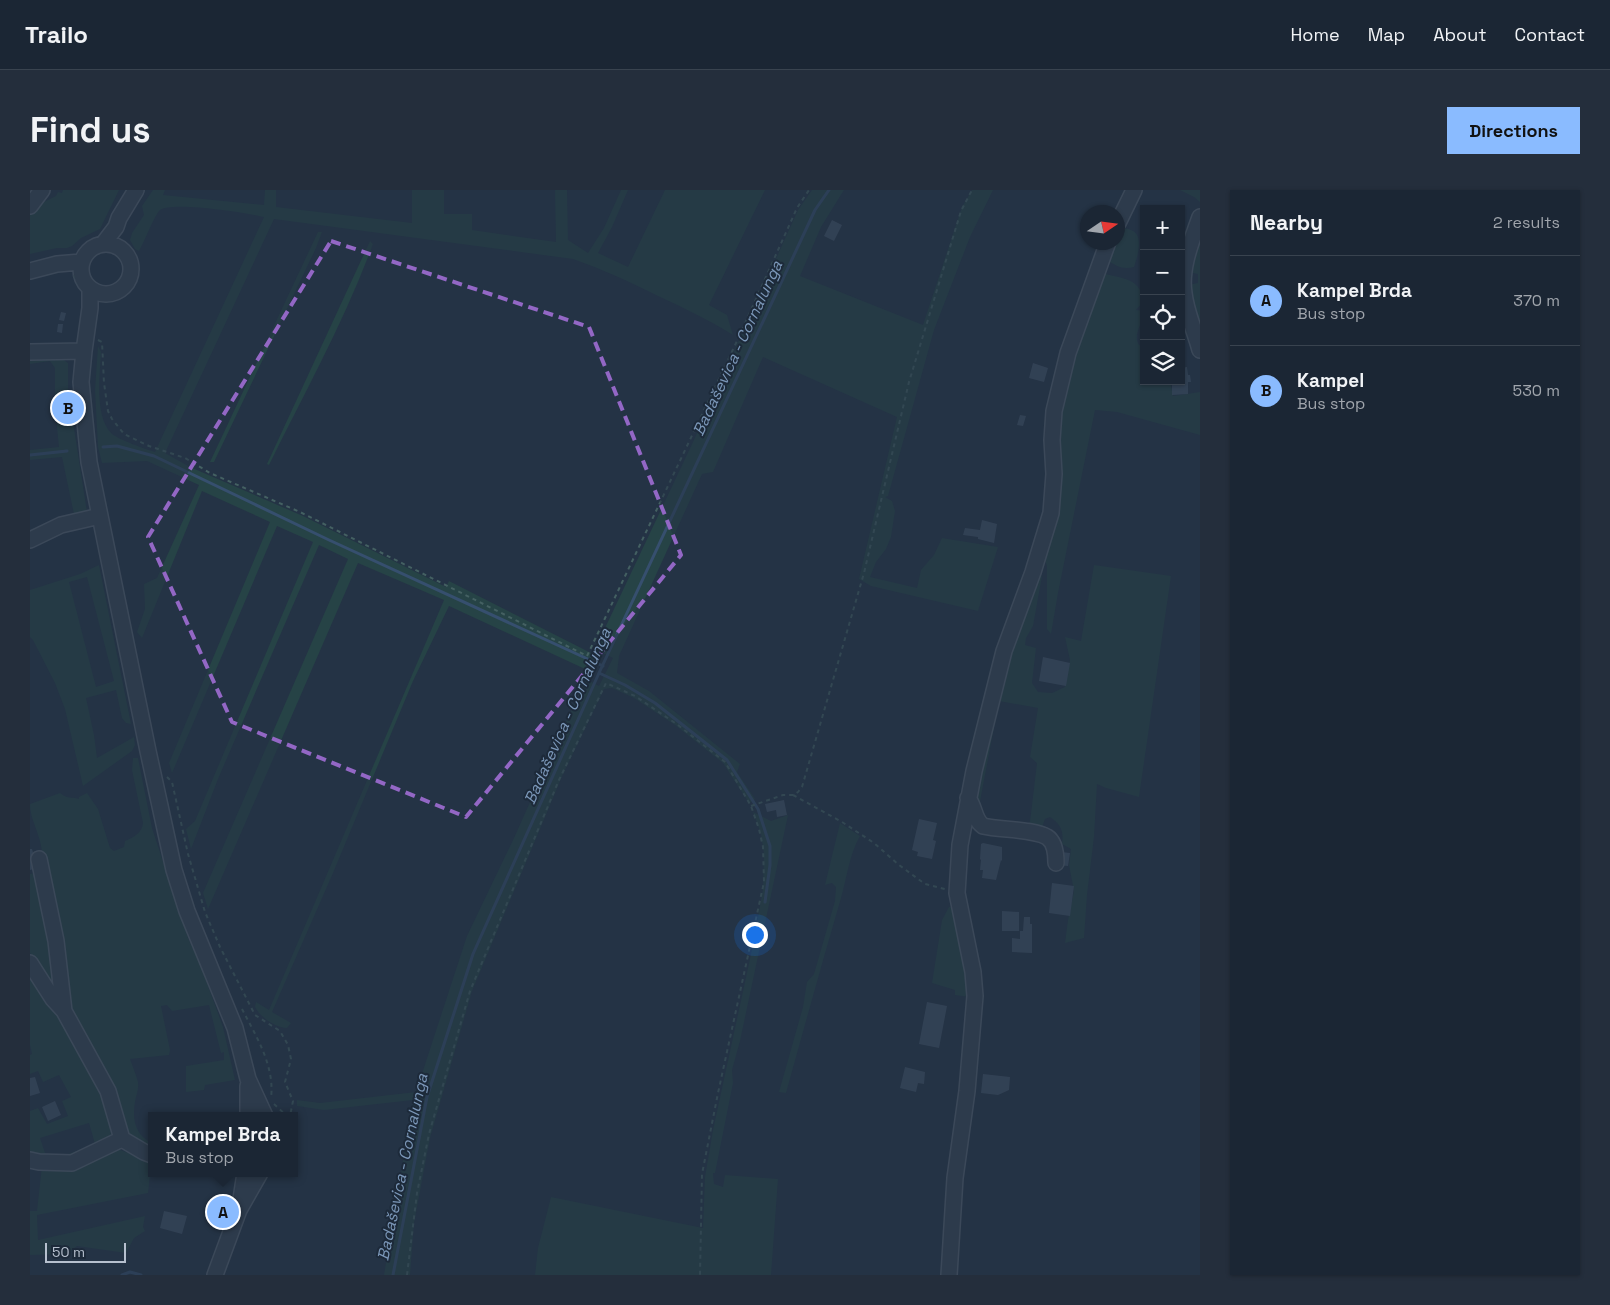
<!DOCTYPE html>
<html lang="en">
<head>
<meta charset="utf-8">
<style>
	:root { --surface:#1b2634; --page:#242e3c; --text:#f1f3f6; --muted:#a0a5ac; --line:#39434f; --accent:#8abbff }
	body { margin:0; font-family:"Space Grotesk",sans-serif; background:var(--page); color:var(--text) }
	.controls { position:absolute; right:15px; top:15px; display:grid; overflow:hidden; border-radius:0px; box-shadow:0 1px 4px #0004 }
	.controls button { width:45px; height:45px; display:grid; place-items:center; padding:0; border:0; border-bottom:1px solid var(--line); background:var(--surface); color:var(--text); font:25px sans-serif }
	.compass { position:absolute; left:1050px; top:15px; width:45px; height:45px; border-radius:50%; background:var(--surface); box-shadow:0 1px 4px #0004; rotate:77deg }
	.scale { position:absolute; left:15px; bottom:12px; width:81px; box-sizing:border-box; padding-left:5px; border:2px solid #b6c0ce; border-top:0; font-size:14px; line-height:18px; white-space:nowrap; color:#b6c0ce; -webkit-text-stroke:4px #1d2a3a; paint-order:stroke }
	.you { position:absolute; left:724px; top:744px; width:18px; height:18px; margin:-12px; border:4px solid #fff; border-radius:50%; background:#1a73e8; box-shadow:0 0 0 8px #1a73e833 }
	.badge { display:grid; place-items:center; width:32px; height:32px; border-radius:50%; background:var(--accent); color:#111; font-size:16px; font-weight:700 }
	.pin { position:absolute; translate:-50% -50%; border:2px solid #fff; box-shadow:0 1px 5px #0006 }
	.popup { position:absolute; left:118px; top:922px; width:150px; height:65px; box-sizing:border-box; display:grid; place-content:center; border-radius:0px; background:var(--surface); filter:drop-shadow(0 1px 4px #0005); font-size:16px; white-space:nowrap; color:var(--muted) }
	.popup b { font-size:19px; color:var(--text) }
	.popup::after { content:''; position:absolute; left:50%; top:100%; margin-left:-10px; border:10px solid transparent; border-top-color:var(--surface) }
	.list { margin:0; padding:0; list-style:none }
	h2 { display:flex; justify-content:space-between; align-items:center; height:65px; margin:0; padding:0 20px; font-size:21px }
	h2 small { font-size:16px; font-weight:400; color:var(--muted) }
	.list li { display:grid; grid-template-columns:32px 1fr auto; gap:15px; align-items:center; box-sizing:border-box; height:90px; padding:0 20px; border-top:1px solid var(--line) }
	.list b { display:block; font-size:19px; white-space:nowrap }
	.list p { margin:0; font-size:16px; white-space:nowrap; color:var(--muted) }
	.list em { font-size:16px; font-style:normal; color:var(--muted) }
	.icon { flex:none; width:28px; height:28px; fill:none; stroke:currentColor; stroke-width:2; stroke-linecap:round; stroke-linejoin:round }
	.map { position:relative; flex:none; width:1170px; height:1085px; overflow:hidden; border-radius:0px }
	header { display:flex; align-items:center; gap:30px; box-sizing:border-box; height:70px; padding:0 25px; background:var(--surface); border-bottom:1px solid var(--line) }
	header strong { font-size:24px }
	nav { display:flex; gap:28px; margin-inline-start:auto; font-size:18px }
	.intro { display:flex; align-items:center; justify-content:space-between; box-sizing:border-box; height:120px; padding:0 30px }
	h1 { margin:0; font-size:35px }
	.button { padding:12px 22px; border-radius:0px; background:var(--accent); color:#111; font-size:18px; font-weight:700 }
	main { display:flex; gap:30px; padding:0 30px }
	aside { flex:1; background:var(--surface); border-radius:0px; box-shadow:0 1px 4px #0004 }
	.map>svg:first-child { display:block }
	.green { fill:#264346; fill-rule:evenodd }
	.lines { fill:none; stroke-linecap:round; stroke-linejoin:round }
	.stream { stroke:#364f6e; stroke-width:3 }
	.building { fill:#425367 }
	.minor-casing { stroke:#576371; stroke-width:18 }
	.path { stroke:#446062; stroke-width:2; stroke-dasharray:4 4; stroke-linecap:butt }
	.minor { stroke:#394554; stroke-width:15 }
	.marked { fill:none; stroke:#9367c5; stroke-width:4; stroke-dasharray:10 6; stroke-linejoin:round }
	.labels { text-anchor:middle; stroke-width:4; stroke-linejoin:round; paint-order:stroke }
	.water-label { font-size:16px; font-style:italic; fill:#7b97b8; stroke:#1d2a3a }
</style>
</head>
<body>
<header>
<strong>Trailo</strong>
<nav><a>Home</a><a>Map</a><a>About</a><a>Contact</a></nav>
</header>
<div class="intro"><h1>Find us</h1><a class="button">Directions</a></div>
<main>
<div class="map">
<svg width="1170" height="1085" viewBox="0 0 1170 1085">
	<rect width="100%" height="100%" fill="#243345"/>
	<!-- green -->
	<path class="green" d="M33 0H89L70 39 51 48 42 56 37 58H27L0 64V25L12 13 26 6 28 2 32 3Z
		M123 0H135L133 5 234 15 235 0H246V17L382 33V0H414V24H442V40L526 52 525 0H537L538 50 558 63 574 38 591 0H598L582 37 568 63 598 77 635 0H735L679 115 697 125 703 145C679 130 654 118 628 106 600 92 572 79 543 69L244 29 135 263 160 277 273 326 416 397 419 391 561 463 567 455 663 252 768 20 782 0H814L791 37 770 86 893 135 932 17 942 0H963L940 47 904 140 858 306 855 307 862 311 865 321 861 347 856 359 846 372 840 387 887 398 891 380 904 365 912 348 968 357 948 421 841 396 829 389 867 227 733 167 683 282 672 284 589 466 587 483 619 501 710 574 707 582 725 609 719 613 693 573 645 535 604 508 582 498 574 499 533 584 442 801 400 948 384 1033 380 1085H354L383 910 294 920 267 916V910L290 913 386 902 437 746 484 648 553 494 556 486 555 479 419 416 383 491 303 683 242 822 261 833 257 838C246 838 230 827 225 817L226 812 239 820 414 410 328 373 178 719 173 703 318 369 289 355 188 589 161 659 156 639 165 631 283 352 247 336 142 583 139 573 240 332 172 301 112 448 107 442 115 419 114 394 127 388 169 295 117 271 72 273 68 257 65 200 68 156 71 162C70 185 64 227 82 244 90 250 115 259 125 262L234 27C218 23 142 11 130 20 124 26 115 51 109 61L105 59 100 50 102 43 114 25 112 16ZM573 463 583 468 569 496 558 490Z
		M1150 0H1170V12L1164 7Z
		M1090 37C1094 38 1100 39 1103 41 1114 47 1107 68 1104 77 1093 80 1086 76 1077 70L1084 53 1088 52V44Z
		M288 42H292L286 58 184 272H180Z
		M1170 43V150L1158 95 1168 93V84L1158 82Z
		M340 51 343 54C315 130 275 202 239 275L237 274Z
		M1072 83C1092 89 1111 87 1113 112L1106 120 1114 121C1114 133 1102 143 1109 155L1114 156V191H1140L1143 206 1170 202V245L1087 222 1065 220 1028 403 1021 444 1017 439V376L1014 368 1026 247 1040 173Z
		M0 166H28L38 173V200L57 322 45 329 32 267 0 270V260L29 257 25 218V178L20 171 0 174Z
		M69 375 101 534 96 533 92 528 86 500 56 508 64 545 67 568 104 547 105 555 102 561 53 596 35 519 25 493 3 450 0 447V400L50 384ZM57 387 84 491 66 497 39 392Z
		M1064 375 1141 386 1109 607 1076 598 1067 594 1064 647 1057 705 1054 748 1035 753 1038 730 1044 701 1039 675 1041 659 1032 654C1034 642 1031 634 1020 627L1015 629 1011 640 991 638 1000 632 1007 573 1000 567 1008 518 969 511 948 622 946 591 964 510 1007 383 1012 386 1003 436 996 448 995 455 1006 458 1002 493 1008 502 1022 503 1035 497 1040 470 1035 447 1051 451Z
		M103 568H108L122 638 158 748 169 771 193 837 205 890 175 895 174 900 156 902V876L194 870V862L191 863 179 815 142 821 137 815 131 816 140 860 139 865 100 869C103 877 106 885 108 892 109 900 106 905 105 912 102 929 105 945 122 953V961L97 948 42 825 13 677C13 667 12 656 8 645 5 634 0 626 0 614L30 603C39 610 41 606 49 609V607L57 603 68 619 80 658 84 661 94 657 95 651C104 647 112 643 113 633L102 580Z
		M723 622 741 631 758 625 710 851 702 880 703 893 685 983H683L684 994 693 997 695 985 748 989 741 1085H505L508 1058 521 1007 673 1038 675 987 683 940 723 755 733 699 734 664 731 644Z
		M810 633 830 646C819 665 817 688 811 708 792 773 774 838 756 903L749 902 773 817 777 792 784 784 805 711 806 697 802 693 795 695Z
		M6 683 27 792 23 793 7 770 0 763V684Z
		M919 717H923L934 761 940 807 925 805V800L902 793 912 730Z
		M0 781C19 811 37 839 54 870 67 896 79 916 81 946 70 958 41 970 25 969L65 954 59 933 10 948 17 969H14L0 961V921L8 918 17 934 38 926 32 911 41 907 29 885 13 892 8 881 0 884V865L2 864 0 855Z
		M90 960 119 970 121 976 118 1003 7 1025 8 1050 115 1026 113 1037 115 1041 104 1048 96 1063 47 1056 37 1064 0 1065V1021H7L12 976 79 961Z"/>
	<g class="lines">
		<!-- stream -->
		<path class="stream" d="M73 257 87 256 124 266 299 350 573 476
			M0 265 37 261
			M569 483 595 495 625 513 697 570 728 619 740 656V675L735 712
			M92 1085 100 1082 111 1085
			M363 1085 397 907 443 764 569 483 785 20 799 0"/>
	</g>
	<!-- building -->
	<path class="building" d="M802 30 812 35 804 51 794 46Z
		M31 122 36 123 34 131 29 130Z
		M28 134H33L32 143 27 142Z
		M1003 173 1018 178 1014 192 999 188Z
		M1157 177 1158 185H1160L1161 192H1158V204L1142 205V191H1151V178Z
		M990 225 996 226 993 236 987 235Z
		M952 330 967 334 964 353 948 349V347L933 345 935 338 950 340Z
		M1013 467 1040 473 1036 496 1009 491Z
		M754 610 757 625 747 627 746 620 737 622 735 614Z
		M889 629 907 633 903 650 906 651 902 669 887 666 888 662 882 660Z
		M953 653 972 657V671L971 670 966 690 952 688 953 680H950L951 670 950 669 951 654Z
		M0 659H2L4 666 1 667 4 679 0 680Z
		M1031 662 1040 663 1038 676 1029 675Z
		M1022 693 1044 696 1040 726 1019 723Z
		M972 721 989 722V741H972Z
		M994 727H1000V734H1002V763L982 762V748L990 749V741H993Z
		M897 812 917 816 909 858 889 854Z
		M875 877 895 882 894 894 888 893 886 902 870 898Z
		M953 884 980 887 979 900 968 905 951 903Z
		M5 887 10 903 0 906V888Z
		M25 911 31 925 18 931 12 917Z
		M134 1021 157 1026 152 1044 130 1038Z"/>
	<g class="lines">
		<!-- minor casing -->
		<g class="minor-casing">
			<path id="minor" d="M0 16 12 0
				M1170 27C1162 50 1150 78 1154 103 1156 122 1165 141 1170 160
				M1088 33 1104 0
				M51 79a25 25 0 1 1 50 0a25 25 0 1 1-50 0Z
				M73 54 86 37 89 28 106 0
				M0 81 27 74 51 72
				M60 99V118L54 161 51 192 59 272 118 561 144 680 157 721 205 838 218 889 235 926
				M0 162 54 161
				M0 350 31 335 70 326
				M938 608C945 617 944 630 953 636 970 640 1003 639 1017 647 1025 652 1026 664 1026 673
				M9 669 26 751 34 821
				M0 773 23 809 34 821 78 901 92 949 114 962 122 965
				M218 896V926
				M0 970 9 972 42 973 92 949
				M211 1009 215 983
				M185 1085 209 1020 230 983
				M919 1085 925 988 937 901 945 806 943 782 927 703 930 655 944 581 974 461 1003 382 1021 323 1024 284 1022 250 1024 221 1038 163 1078 52"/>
		</g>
		<!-- path -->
		<path class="path" d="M53 60 60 53
			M44 85 48 94
			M68 150 72 152 74 193 78 221 82 229 94 244 119 256 155 268 180 283 270 322 557 466 707 151 767 18 779 0
			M137 587 142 592 158 664 175 722 190 757 225 825 250 841 258 855 261 869 255 892 263 911 260 926
			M763 605 812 632 844 653 869 675 895 694 915 699
			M721 616 753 605H763L768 602 772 597 834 383 879 192 931 21 942 0
			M212 819C226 846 245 876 241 908
			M244 914 257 926
			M264 939 266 952 264 956
			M377 1085 387 1003 399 944 440 801 529 590 576 493 605 506 648 535 695 572 721 616 729 639 733 657 734 692 688 903 672 984 670 1085"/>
		<!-- minor -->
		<use href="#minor" class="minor"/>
	</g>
	<!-- marked area -->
	<path d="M0 0H1170V1085H0ZM301 51 559 137 651 365 436 627 202 532 118 347Z" fill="#243345" fill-opacity=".55" fill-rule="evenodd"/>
	<path class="marked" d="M301 51 559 137 651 365 436 627 202 532 118 347Z"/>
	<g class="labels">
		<!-- water labels -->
		<g class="water-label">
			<text transform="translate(707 158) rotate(-65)" y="6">Badaševica - Cornalunga</text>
			<text transform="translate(537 526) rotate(-66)" y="6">Badaševica - Cornalunga</text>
			<text transform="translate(372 977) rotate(-78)" y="6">Badaševica - Cornalunga</text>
		</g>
	</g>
</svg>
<div class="controls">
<button>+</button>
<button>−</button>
<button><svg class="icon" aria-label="locate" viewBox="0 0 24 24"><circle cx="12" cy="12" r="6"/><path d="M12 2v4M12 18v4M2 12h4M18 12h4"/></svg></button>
<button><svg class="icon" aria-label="layers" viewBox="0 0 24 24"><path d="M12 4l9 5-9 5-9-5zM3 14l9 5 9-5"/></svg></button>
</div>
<svg class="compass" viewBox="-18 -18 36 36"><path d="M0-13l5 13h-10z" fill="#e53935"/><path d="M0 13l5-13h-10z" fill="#a0a5ac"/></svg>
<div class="scale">50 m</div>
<div class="you"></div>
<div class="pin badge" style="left:193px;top:1022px">A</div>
<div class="popup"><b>Kampel Brda</b>Bus stop</div>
<div class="pin badge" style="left:38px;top:218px">B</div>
</div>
<aside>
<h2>Nearby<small>2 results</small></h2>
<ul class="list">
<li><span class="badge">A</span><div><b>Kampel Brda</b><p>Bus stop</p></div><em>370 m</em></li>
<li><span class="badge">B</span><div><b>Kampel</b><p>Bus stop</p></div><em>530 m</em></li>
</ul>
</aside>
</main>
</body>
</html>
